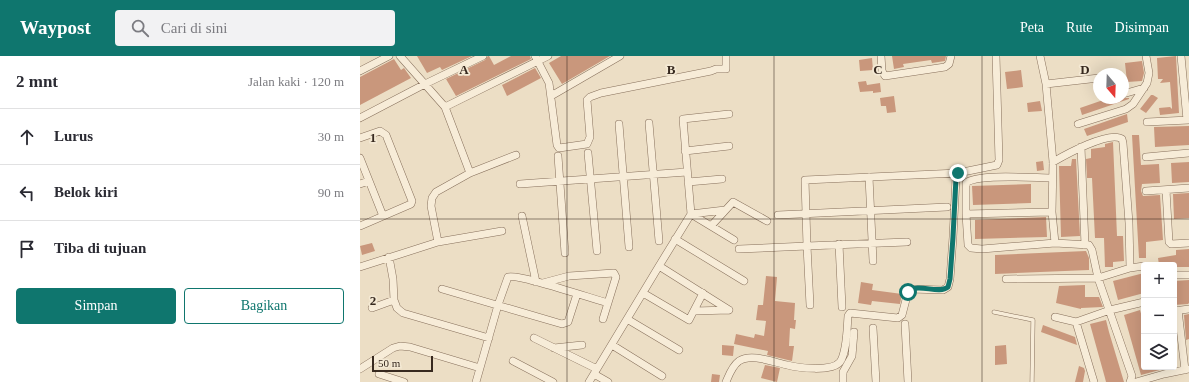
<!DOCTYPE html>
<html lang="id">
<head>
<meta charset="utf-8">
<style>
	:root { --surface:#fff; --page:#f2f2f3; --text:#2b2b33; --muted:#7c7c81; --line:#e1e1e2; --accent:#0f766e }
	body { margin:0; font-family:"Times New Roman",serif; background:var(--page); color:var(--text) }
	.controls { position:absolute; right:12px; bottom:12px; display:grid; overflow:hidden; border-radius:4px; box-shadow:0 4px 16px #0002 }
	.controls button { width:36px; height:36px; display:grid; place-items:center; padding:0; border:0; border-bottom:1px solid var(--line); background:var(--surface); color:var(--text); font:20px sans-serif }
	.compass { position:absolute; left:733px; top:12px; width:36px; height:36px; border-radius:50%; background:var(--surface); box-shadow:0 4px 16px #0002; rotate:161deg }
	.scale { position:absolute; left:12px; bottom:10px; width:61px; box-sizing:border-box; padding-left:4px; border:2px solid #37291f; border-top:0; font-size:11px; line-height:14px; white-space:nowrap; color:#37291f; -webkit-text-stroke:3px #f4e9d4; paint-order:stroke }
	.stop { position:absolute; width:12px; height:12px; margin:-9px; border:3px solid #0f766e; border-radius:50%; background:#fff }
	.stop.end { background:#0f766e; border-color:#fff; box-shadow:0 1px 4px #0008 }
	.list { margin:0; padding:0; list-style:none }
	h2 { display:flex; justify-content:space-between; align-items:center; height:52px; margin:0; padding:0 16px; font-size:17px }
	h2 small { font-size:13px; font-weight:400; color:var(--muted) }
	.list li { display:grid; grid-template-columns:26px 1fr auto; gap:12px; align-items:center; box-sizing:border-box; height:56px; padding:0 16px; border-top:1px solid var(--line) }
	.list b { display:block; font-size:15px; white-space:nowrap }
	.list em { font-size:13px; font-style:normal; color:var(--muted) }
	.actions { display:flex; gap:8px; padding:12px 16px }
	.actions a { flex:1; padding:9px 0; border:1px solid var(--accent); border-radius:4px; text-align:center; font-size:14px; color:var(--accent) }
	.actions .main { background:var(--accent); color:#fff }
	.icon { flex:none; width:22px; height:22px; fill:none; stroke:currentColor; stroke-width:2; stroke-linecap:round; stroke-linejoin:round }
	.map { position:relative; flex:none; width:829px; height:326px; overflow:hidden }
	header { display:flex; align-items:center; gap:24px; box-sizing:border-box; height:56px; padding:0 20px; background:var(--accent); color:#fff }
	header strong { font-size:19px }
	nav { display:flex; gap:22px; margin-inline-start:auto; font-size:14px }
	.search { width:280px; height:36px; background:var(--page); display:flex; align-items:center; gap:10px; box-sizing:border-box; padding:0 14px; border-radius:4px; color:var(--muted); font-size:15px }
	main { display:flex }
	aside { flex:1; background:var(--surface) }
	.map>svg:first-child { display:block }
	.building { fill:#c9977c }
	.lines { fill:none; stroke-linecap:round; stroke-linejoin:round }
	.service-casing { stroke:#87705c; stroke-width:4.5 }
	.minor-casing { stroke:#87705c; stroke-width:8 }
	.service { stroke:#f7ecd8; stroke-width:3.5 }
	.minor { stroke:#f7ecd8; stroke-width:7 }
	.route { stroke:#0f766e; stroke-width:5 }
	.grid { fill:none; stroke:#37291f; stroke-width:1; stroke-opacity:0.55 }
	.grid-label { font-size:13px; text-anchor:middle; font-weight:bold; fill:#37291f; stroke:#f4e9d4; stroke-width:3.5; stroke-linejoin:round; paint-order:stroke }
</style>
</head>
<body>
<header>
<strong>Waypost</strong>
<div class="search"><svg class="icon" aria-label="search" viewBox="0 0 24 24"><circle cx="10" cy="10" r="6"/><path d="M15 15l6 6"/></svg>Cari di sini</div>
<nav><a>Peta</a><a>Rute</a><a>Disimpan</a></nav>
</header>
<main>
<aside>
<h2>2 mnt<small>Jalan kaki · 120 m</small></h2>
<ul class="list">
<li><svg class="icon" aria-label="ahead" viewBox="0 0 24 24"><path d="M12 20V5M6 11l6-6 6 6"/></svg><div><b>Lurus</b></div><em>30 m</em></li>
<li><svg class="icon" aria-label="left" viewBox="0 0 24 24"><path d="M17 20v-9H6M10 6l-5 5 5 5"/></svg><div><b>Belok kiri</b></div><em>90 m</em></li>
<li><svg class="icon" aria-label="arrive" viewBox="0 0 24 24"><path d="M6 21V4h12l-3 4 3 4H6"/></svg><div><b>Tiba di tujuan</b></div></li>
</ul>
<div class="actions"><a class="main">Simpan</a><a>Bagikan</a></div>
</aside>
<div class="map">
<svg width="829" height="326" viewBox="0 0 829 326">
	<rect width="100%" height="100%" fill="#ecdec5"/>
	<!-- building -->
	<path class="building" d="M57 0H112L82 14 80 11 67 17Z
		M128 0H129L134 9 151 0H170L171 3 96 40 86 23 125 4Z
		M201 0H250L202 28 189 7Z
		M532 0H586L585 5 572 7 571 4 543 8 544 11 534 13Z
		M816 0 819 57 800 59 799 52 810 51 812 53V51L810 26 800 27 803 23H798L797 2Z
		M512 2 513 14 500 15 499 4Z
		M34 3 41 14 44 12 51 22 0 49V21Z
		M782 5 784 17 782 25 767 26 765 7Z
		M175 12 181 22 147 40 142 29Z
		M661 14 663 31 647 33 645 16Z
		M506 25 507 29 520 27 521 36 513 37V35L500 36 498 26Z
		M791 39H793L798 42 786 57 780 53Z
		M534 40 536 56 527 57 526 50H521L520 42Z
		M749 42H769V43L722 59 720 52Z
		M680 45 682 55 668 56 667 47Z
		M767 58 768 66 727 80 724 73Z
		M829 70V89L795 91 794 71Z
		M772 79H779L781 109 799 108 800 127 782 128 781 135 783 140 800 139 803 184 786 186V202H779Z
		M753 86 757 180H763L764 205 753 206V211H745L744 182H735L732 122H727L726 103 731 102V93L745 91V88Z
		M712 103H716L720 180 701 181 699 110H711Z
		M683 105 684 114 677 115 676 106Z
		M829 106V126L812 127 811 107Z
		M671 128V147L613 149 612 130Z
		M829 137V162L814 163 813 138Z
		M686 161 687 181 615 183V164Z
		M12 187 15 195 2 199 0 190Z
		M829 193V211H817V209H799L798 202 816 199V194Z
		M726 195 729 202V214L635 218V199Z
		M784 217V237L758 244 753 225Z
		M406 220 417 221 415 245 435 247 434 264H436L435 273 430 272 429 290H434L432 305 407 299 408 295 374 288 376 278 394 282 395 278 404 280 406 265 396 264 398 249H403Z
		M829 224V247L828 248 814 249V242H815L814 225Z
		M501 226 513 228 512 234 542 238 540 248 512 245 511 249 498 247Z
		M725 229V241H739L743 251 721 252V253L696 247 699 230Z
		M780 254 784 268V311H806L807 312 781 319 764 259Z
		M829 258V283L826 284 824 259Z
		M746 264 749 276 764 326H746L745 322 730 268Z
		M683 269 715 281 717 289 681 276Z
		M362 289 374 290 373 300 362 299Z
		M646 289 647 308 635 309V290Z
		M405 309 420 312 417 326 401 322Z
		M719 310 724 312 725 315 723 326H715Z
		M352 318 360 319 359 326H351Z"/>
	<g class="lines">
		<!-- service casing -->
		<g class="service-casing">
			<path id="service" d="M634 256 673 264 672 326"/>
		</g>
		<!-- minor casing -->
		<g class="minor-casing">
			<path id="minor" d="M40 0 85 51 110 117
				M175 0 189 27 197 89 199 92 227 88 230 81 227 44 230 41 241 37 351 15 356 13H366V0
				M521 0 522 15 525 20 585 11 589 8 591 0
				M680 0 686 28 693 106 692 156 695 187
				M821 0 827 64
				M0 15 29 0
				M686 28 739 22
				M763 38 784 32
				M191 40 260 0
				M85 51 188 0
				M0 62 65 28 123 0
				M787 66 829 64
				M289 67 299 185
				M259 68 269 191
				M718 68 766 53 773 48 787 27 789 17 786 0
				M0 82 20 75 26 79 52 145 51 148 0 170
				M721 91 725 189
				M325 95 369 90
				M228 97 237 195
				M198 100 205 197
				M786 101 829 97
				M0 102 23 160
				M693 106C705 99 750 74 762 83L763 87 769 167 770 212 784 210
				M509 121 513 205
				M328 126 362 123
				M0 128 9 125
				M160 128 327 116
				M806 134 809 186 811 188 829 187
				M786 135 829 132
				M365 154 331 158 323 63 369 58
				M692 156 606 158 608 189 611 192 622 193 695 187 729 189 732 194 738 222 772 320 770 326
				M606 158V127C617 117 675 122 692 122
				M418 159 587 151
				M162 160 176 226
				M351 170 373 146 407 165
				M315 183 384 225
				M78 186 142 175
				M547 186 447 190 445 124 598 117
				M479 188 482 251
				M379 193 447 190 450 249
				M29 201 33 223 34 244
				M299 210 331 158 374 184
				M0 211 78 186 71 150 72 142 76 136 110 117 156 99
				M814 219H829
				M646 223 738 222 770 212
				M183 227 209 220 254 217 256 221 243 263
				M82 233 202 268 208 266 217 238
				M283 237 329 264 343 237
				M12 252 34 244 37 252 43 257 129 282
				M818 254 825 314
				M335 255 369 254
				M814 255 829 253
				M695 261 716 266 750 254 784 246
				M267 263 319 294
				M716 266 734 326
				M545 268 548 326
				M513 272 516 326
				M174 282 237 313
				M252 289 302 320
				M194 292 222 289
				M153 305 193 326
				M0 313 33 292 40 290 50 291 120 312
				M19 318 44 326
				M234 318 248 326
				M116 326 138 249 148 221C157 217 233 243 248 247
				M229 326 299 210 369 254
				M366 326C369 319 372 310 379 305 391 297 413 306 427 309 438 312 472 316 480 306 487 296 487 272 488 260L490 257 538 262 542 259 548 236 551 233 583 234 588 231 590 223 593 181 596 122 598 117 637 109 639 104 636 0
				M483 326V316L492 300 494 276
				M776 326 804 318 829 313"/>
		</g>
		<!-- service -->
		<use href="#service" class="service"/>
		<!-- minor -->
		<use href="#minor" class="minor"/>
	</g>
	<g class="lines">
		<!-- route -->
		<path class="route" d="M548 236C558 226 578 239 588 231L590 223 593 181 596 122 598 117"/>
	</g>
	<!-- grid -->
	<path class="grid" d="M207 0V326M414 0V326M622 0V326M0 163H829"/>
	<g class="grid-label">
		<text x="104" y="18">A</text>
		<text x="311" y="18">B</text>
		<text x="518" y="18">C</text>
		<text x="725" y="18">D</text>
		<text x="13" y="86">1</text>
		<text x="13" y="249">2</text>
	</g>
</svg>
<div class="controls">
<button>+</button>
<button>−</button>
<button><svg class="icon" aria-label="layers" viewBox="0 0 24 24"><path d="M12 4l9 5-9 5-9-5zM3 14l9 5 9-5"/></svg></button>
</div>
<svg class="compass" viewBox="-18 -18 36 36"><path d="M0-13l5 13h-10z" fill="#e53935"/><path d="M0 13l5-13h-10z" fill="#7c7c81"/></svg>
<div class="scale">50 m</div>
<div class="stop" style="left:548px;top:236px"></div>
<div class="stop end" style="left:598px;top:117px"></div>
</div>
</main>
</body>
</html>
